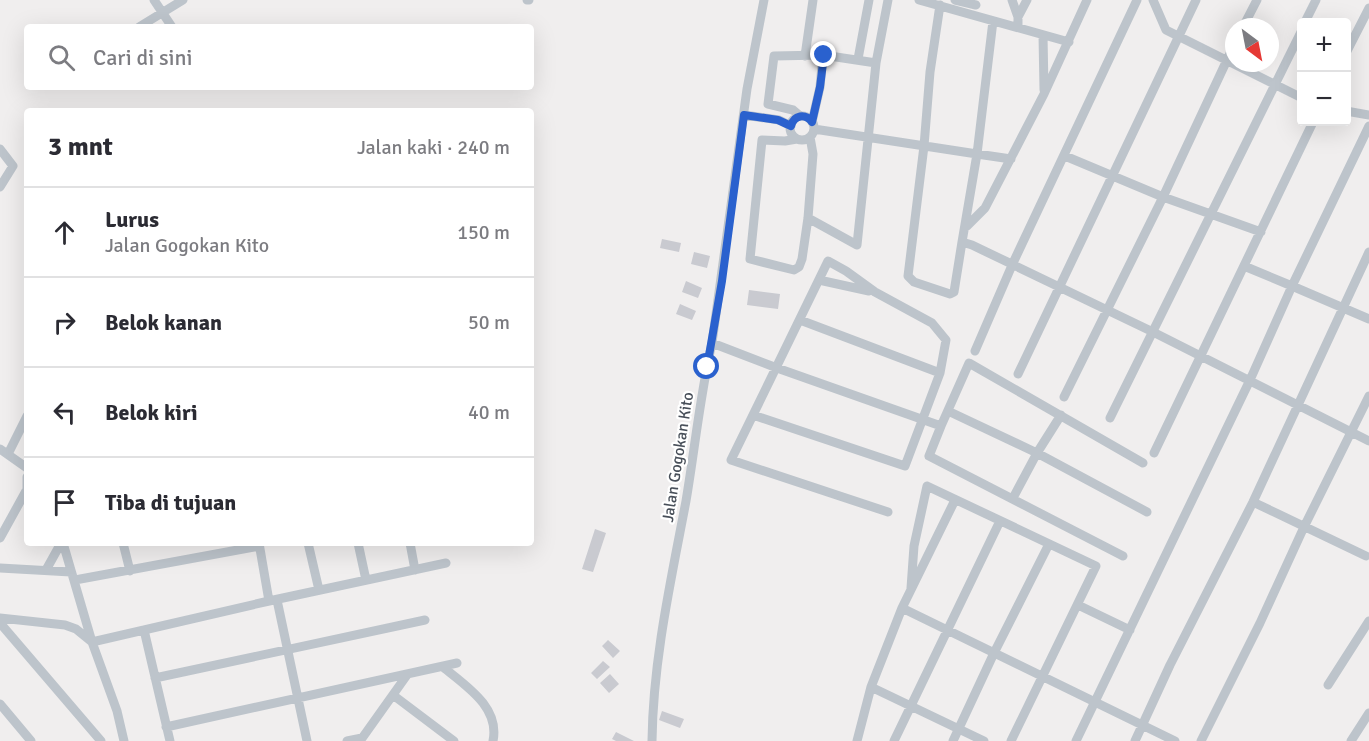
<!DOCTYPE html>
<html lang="id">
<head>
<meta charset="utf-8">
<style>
	:root { --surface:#fff; --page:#f2f2f3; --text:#2b2b33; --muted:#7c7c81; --line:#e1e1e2 }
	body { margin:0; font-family:Signika,sans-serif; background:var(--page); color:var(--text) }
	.controls { position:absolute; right:18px; top:18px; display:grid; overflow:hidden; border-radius:6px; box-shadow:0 6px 24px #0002 }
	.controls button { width:54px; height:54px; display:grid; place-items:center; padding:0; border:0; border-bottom:2px solid var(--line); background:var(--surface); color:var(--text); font:30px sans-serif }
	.compass { position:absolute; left:1225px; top:18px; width:54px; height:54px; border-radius:50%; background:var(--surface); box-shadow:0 6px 24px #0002; rotate:148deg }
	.stop { position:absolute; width:18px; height:18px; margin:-14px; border:4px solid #2a61ce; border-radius:50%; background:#fff }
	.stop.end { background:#2a61ce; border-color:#fff; box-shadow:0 2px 6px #0008 }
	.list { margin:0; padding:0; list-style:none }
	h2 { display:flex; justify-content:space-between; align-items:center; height:78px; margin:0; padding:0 24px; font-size:26px }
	h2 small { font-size:20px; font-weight:400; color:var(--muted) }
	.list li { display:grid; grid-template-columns:39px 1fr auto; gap:18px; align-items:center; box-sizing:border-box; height:90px; padding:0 24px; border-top:2px solid var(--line) }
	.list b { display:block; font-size:22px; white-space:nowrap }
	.list p { margin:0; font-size:20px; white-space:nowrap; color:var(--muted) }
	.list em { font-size:20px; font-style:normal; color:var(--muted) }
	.icon { flex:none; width:33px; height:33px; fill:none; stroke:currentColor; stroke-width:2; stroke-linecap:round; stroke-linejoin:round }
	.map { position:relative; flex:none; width:1369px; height:741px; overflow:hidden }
	.search { position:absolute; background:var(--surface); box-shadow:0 6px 24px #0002; left:24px; top:24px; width:510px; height:66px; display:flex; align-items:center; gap:15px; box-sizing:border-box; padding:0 21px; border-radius:6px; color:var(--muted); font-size:22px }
	.panel { position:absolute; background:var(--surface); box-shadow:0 6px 24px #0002; left:24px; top:108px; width:510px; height:438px; border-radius:6px }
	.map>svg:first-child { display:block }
	.building { fill:#c9cad0 }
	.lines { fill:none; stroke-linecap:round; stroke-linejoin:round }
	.minor { stroke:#bdc4cb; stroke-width:9 }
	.route { stroke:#2a61ce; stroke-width:8 }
	.labels { text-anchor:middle; stroke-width:4.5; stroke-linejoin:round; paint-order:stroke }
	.street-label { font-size:16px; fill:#484f59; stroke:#fff }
</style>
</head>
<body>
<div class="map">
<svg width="1369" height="741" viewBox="0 0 1369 741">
	<rect width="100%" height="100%" fill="#f0eeee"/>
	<!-- building -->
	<path class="building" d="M662 239 681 243 679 252 660 248Z
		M694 252 710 256 707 268 691 264Z
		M686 281 702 288 698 298 682 292Z
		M749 290 780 294 778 309 747 305Z
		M680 304 696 311 692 320 676 314Z
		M595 529 606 533 593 572 582 569Z
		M608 640 620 651 613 658 602 646Z
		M603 661 610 667 597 679 591 673Z
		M610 674 619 684 609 693 600 683Z
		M662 711 684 719 680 728 659 720Z
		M616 732 634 741H616L612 739Z"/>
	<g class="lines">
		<!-- minor -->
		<path class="minor" d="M154 0 172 27
			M527 0H529
			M919 0 1069 42
			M955 0 976 5
			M1012 0 1018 17
			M1153 0 1166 30 1302 98
			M940 5 930 72 924 146 908 276 914 282 950 294 954 292 962 242
			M993 21 977 154 1011 159
			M1305 22 1316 0
			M139 27 183 0
			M1018 27V17L1027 0
			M1243 27 1257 0
			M1043 35 1044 90
			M1346 53 1369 8
			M805 56 813 0
			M858 59 869 0
			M876 63 888 0
			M1346 111 1369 115
			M744 115 779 120 791 126
			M800 116 793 110 768 104 774 56 823 55 876 63 857 245 808 218
			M790 128a12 12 0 1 1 24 0a12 12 0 1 1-24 0Z
			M812 122 820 87 823 55
			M1369 126 1292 286 1369 319
			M814 129 977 154 962 242 972 245 1153 332 1369 441
			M797 139 785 141 762 140 750 259 794 270 799 267 802 259 808 218 813 154 810 137
			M0 149 13 166 0 187
			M1065 156 1163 197 1234 45
			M967 226 985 208 1044 94 1087 0
			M819 280 869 291
			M800 320 940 373
			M712 343 777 368 941 426 929 456 1123 556
			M975 351 1013 263 1137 0
			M1018 374 1196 0
			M1064 397 1163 197 1261 232
			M948 411 1037 453 1147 512
			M753 415 828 261 846 271 875 292 932 323 946 340 940 373 905 466 753 415 731 460 888 512
			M1110 418 1302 30
			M941 426 969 363 1143 463
			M0 449 27 468
			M1154 453 1313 122
			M8 454 27 416
			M27 477V493
			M1013 498 1037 453 1061 415
			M1253 502 1366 556
			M0 538 26 491
			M63 543 92 642 269 601 446 563
			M123 543 130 571
			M259 543 269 601
			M308 543 319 590
			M358 543 366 580
			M410 543 415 570
			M0 568 71 572
			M46 570 61 543
			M75 580 259 546
			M911 588 914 546 927 486 1096 566 1011 741
			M277 600 307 741
			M1078 605 1130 630
			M902 608 1175 741
			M0 618 65 625 76 629 92 642 117 711 124 741
			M0 623 101 741
			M144 630 170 741
			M443 667C466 686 500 707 493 741
			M155 678 425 620
			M1328 685 1369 621
			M871 687 984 741
			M393 695 454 741
			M0 704 31 741
			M166 727 457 663
			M347 741 362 738
			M360 741 407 675
			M652 741C653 660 671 580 686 501 695 448 700 395 712 343L747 89 764 0
			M857 741 871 687 902 608 955 500
			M894 741 1000 521
			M953 741 994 653 1049 544
			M1076 741 1250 380 1292 286 1244 266
			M1135 741 1170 665 1253 502 1369 252
			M1201 741 1260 623 1304 527 1369 396
			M1351 741 1369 713"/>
	</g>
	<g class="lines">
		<!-- route -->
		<path class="route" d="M707 367 722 281 744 115 778 120 791 126C794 115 805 113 812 122L820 87 824 55"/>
	</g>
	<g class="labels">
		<!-- street labels -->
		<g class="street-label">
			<text transform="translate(677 457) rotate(-81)" y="6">Jalan Gogokan Kito</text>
		</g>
	</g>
</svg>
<div class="controls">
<button>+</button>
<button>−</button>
</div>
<svg class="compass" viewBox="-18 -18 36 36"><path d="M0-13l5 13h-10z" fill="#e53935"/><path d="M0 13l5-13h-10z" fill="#7c7c81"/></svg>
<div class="stop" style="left:707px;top:367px"></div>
<div class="stop end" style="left:824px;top:55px"></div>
<div class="search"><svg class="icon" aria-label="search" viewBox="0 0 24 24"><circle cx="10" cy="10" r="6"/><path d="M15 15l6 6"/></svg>Cari di sini</div>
<section class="panel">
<h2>3 mnt<small>Jalan kaki · 240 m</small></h2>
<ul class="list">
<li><svg class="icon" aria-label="ahead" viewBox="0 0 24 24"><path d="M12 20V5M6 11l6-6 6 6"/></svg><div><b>Lurus</b><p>Jalan Gogokan Kito</p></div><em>150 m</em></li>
<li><svg class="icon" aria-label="right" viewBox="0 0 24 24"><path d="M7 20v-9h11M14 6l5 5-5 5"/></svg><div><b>Belok kanan</b></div><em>50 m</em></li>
<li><svg class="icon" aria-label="left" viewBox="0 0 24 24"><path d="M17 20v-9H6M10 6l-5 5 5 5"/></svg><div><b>Belok kiri</b></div><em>40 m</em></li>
<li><svg class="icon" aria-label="arrive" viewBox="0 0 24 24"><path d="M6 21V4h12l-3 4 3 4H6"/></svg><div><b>Tiba di tujuan</b></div></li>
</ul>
</section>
</div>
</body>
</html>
